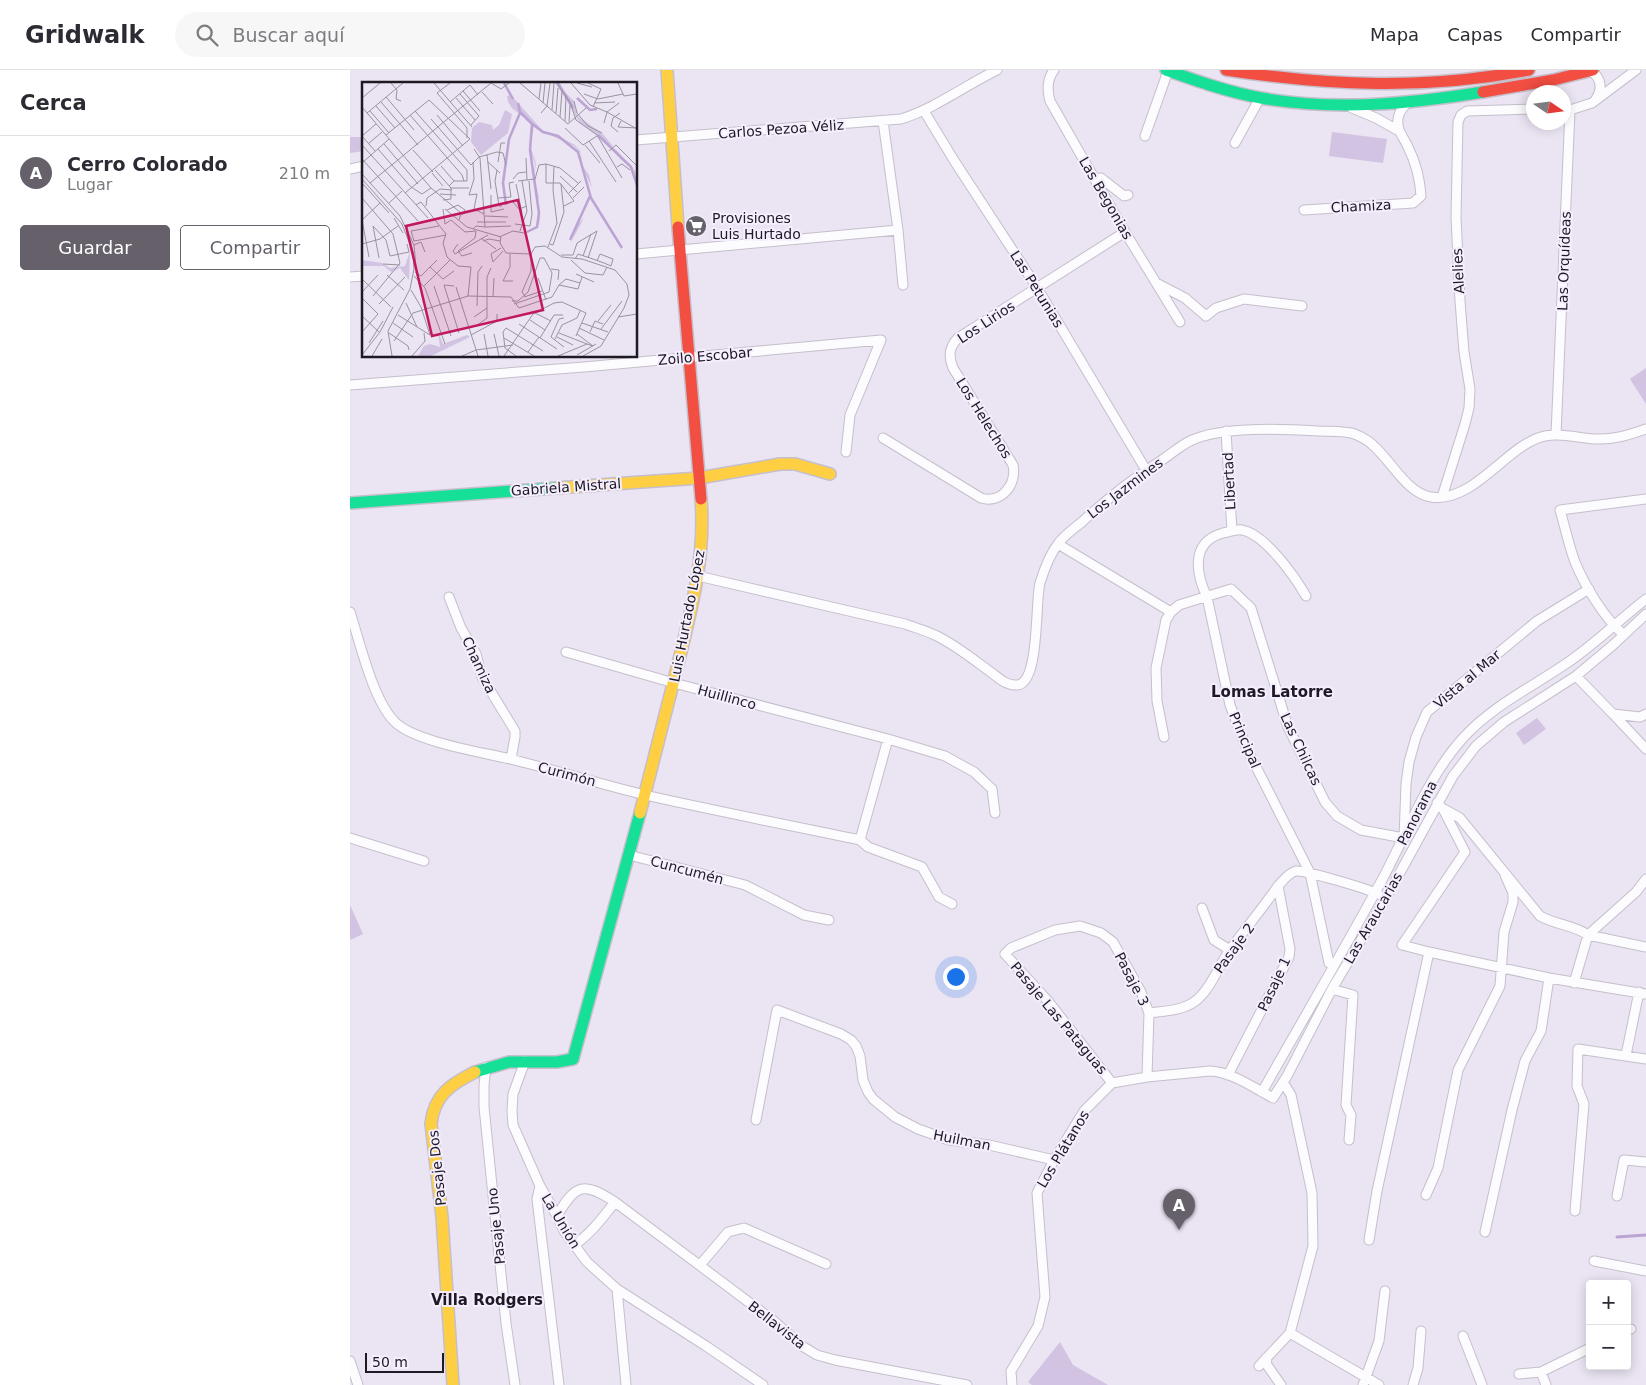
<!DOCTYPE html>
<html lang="es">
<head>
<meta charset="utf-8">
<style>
	:root { --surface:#fff; --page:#f7f7f7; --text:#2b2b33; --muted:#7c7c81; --line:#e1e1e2; --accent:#66606b }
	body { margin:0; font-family:"DejaVu Sans",sans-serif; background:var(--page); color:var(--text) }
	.controls { position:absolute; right:15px; bottom:15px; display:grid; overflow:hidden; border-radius:5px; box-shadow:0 2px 12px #0003 }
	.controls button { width:45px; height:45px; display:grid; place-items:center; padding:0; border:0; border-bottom:1px solid var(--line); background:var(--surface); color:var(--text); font:25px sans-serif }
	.compass { position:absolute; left:1176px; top:15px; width:45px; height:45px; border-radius:50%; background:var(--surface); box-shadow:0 2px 12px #0003; rotate:103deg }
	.scale { position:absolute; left:15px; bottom:12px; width:79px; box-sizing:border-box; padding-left:5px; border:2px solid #1e1922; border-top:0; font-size:14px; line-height:18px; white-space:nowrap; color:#1e1922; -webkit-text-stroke:4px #f5eefe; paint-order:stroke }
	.you { position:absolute; left:605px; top:906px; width:18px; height:18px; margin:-12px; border:4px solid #fff; border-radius:50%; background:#1a73e8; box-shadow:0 0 0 8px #1a73e833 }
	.badge { display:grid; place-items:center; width:32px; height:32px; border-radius:50%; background:var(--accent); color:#fff; font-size:16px; font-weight:700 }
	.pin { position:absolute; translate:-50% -41px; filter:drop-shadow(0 1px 2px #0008) }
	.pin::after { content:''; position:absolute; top:26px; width:18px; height:15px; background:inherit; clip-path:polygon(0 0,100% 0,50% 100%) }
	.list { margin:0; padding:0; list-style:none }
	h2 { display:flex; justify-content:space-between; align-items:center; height:65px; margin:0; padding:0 20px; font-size:21px }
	h2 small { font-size:16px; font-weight:400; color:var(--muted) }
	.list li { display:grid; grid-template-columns:32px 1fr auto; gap:15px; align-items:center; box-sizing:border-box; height:75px; padding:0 20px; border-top:1px solid var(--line) }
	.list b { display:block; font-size:19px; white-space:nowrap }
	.list p { margin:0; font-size:16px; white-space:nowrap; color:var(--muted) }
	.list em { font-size:16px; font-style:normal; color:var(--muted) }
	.actions { display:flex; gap:10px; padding:15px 20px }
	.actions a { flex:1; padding:11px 0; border:1px solid var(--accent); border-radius:5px; text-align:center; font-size:18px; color:var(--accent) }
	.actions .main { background:var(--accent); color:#fff }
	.icon { flex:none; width:28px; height:28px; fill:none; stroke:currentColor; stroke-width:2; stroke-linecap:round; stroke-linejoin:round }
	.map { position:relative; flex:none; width:1296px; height:1315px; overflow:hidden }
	header { display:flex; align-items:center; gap:30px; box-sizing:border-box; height:70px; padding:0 25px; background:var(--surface); border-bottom:1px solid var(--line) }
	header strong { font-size:24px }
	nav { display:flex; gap:28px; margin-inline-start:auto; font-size:18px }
	.search { width:350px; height:45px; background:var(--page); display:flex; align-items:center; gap:12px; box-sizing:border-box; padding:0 18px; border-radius:28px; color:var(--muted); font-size:19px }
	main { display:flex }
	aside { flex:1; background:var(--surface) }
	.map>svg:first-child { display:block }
	.green { fill:#d1c3e1 }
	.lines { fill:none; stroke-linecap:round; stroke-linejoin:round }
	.stream { stroke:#bba3d3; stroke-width:3 }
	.street-casing { stroke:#c5bfcb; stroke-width:11 }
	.fast-casing { stroke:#c5bfcb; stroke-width:14 }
	.slow-casing { stroke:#c5bfcb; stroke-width:14 }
	.jam-casing { stroke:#c5bfcb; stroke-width:14 }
	.street { stroke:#fcfbfd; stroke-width:9 }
	.fast { stroke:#16e098; stroke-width:11 }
	.slow { stroke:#ffcf43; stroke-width:11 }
	.jam { stroke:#f24e42; stroke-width:11 }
	.labels { text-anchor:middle; stroke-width:4; stroke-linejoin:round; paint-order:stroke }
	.street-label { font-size:14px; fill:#1e1922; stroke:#f5eefe }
	.poi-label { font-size:14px; fill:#1e1922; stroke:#f5eefe; text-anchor:start }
	.neighbourhood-label { font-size:15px; font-weight:bold; fill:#1e1922; stroke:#f5eefe }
	.inset-river { fill:none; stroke:#bba3d3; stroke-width:2.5 }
	.inset-road { fill:none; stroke:#99939f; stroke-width:1 }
	.view { fill:#c2185b; fill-opacity:0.15; stroke:#c2185b; stroke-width:2.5 }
	.inset-edge { fill:none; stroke:#1e1922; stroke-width:2.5 }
</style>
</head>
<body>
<header>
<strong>Gridwalk</strong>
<div class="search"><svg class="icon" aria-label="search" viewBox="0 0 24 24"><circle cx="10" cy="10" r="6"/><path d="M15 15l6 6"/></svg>Buscar aquí</div>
<nav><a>Mapa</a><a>Capas</a><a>Compartir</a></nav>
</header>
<main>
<aside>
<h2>Cerca<small></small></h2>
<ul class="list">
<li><span class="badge">A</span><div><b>Cerro Colorado</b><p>Lugar</p></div><em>210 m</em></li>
</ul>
<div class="actions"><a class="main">Guardar</a><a>Compartir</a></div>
</aside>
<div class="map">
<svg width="1296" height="1315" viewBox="0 0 1296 1315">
	<rect width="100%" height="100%" fill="#ebe4f3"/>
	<!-- green -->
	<path class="green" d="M982 62 1037 69 1033 93 979 86Z
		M0 67H10L14 70V81L0 83Z
		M1296 298V334L1280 309Z
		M1187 648 1196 659 1174 675 1166 663Z
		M0 835 13 864 0 870Z
		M710 1272 723 1295 758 1315H682L678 1312Z"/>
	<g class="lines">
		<!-- stream -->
		<path class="stream" d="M1267 1167 1296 1165"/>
		<!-- street casing -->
		<g class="street-casing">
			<path id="street" d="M704 0C697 9 697 20 700 31L775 162 830 252
				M1241 1C1251 8 1253 18 1246 29
				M1002 38 1026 48 1049 61
				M574 41 605 92 688 219 796 400
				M533 51 548 160 553 215
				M795 66 818 1
				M286 70 551 49C586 38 614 16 647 0
				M885 73 910 28
				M0 99 14 96
				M745 109 751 108 774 126 778 125
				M954 140 1063 133 1071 126C1070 109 1066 93 1058 77 1055 69 1049 64 1048 55 1047 46 1050 41 1056 34
				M286 184 548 160
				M0 207 14 206
				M808 214 835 228 856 246 866 238 894 229 952 236
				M0 315 234 297 531 270 500 345 496 382
				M876 361 882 461
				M1206 365 1220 40 1242 33 1286 0
				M533 368 631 428C651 434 667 415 663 395L603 298C598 286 599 277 608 268L775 162
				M1092 427 1115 354 1119 338 1120 319 1114 282 1110 231 1106 147 1108 52 1111 45 1117 41 1184 39
				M708 474 821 542
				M348 506 555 554C566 558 577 561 587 566 607 576 624 590 642 603 650 609 657 616 667 615 690 614 685 531 690 513 694 500 700 484 708 474 714 465 725 458 733 451 757 429 784 408 812 390 821 384 830 376 840 371 871 356 932 359 968 361 979 361 990 361 1001 363 1007 364 1013 368 1018 371 1039 386 1056 424 1081 427 1122 433 1153 381 1188 368 1205 361 1227 368 1245 369 1263 370 1279 365 1296 359
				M956 526C945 507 915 464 892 460 886 459 879 462 873 463 840 472 846 504 857 527L880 635 896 677 960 803 979 893 984 896
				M99 527 111 558 126 584 132 607 165 661V667L161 689
				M0 542C10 572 23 632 46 653 67 672 131 682 160 689 205 700 250 714 295 725 366 741 438 755 510 770L518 777 572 797 589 827 602 834
				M1274 565C1254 548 1235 516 1225 492 1219 476 1215 457 1210 440L1296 429
				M216 582 324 613 538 669 595 686 624 702 642 719 645 743
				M1226 606 1263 644 1290 647 1296 644
				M1263 644 1296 679
				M814 667 807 631 806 598 816 550 821 542 829 535 881 519 901 538 938 657 975 732 987 746 1011 760 1054 768 1056 714 1059 692 1066 667 1077 642 1187 551 1239 519
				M1087 733 1093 739 1115 782 1052 875 1079 882 1199 908 1296 924
				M1094 739 1110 748 1190 846C1206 855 1224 855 1238 865L1296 877
				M0 768 74 791
				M510 770 538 669
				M279 785 395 815 454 845 479 850
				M852 838 864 870 880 880
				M1224 913 1238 865 1286 822 1296 809
				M982 919 1003 925 996 1035 1001 1045 999 1070
				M799 943C814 941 831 941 844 932 859 922 869 896 879 881 895 859 913 838 928 816 933 811 938 803 946 801 955 800 1018 819 1028 824
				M1276 985 1289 922
				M175 991 163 1024 162 1041 163 1055 190 1116 207 1146 214 1161 237 1192 267 1219 356 1276 413 1315
				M136 997 134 1015V1037L156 1253 165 1315
				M878 1005 939 887 940 879 928 816
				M762 1013 698 931 655 884 661 878 705 860 730 856 751 863 763 872 791 922 799 943 797 1007
				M912 1022C952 951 994 880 1033 808 1058 761 1077 708 1113 668 1142 636 1182 617 1217 593 1245 574 1269 550 1296 529
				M406 1050 427 940 491 964 501 970 506 976 510 986 513 1010 518 1022 523 1029 545 1047 568 1059 599 1070 639 1075 704 1090
				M190 1116 187 1129 209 1315
				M1076 1125 1088 1098 1108 1000 1150 916 1154 862 1163 832V823L1155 805
				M1267 1126 1274 1090 1296 1092
				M1225 1141 1234 1034 1227 1016 1228 979 1296 989
				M207 1146C226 1113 234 1112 265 1132L424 1251 452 1276 467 1285 485 1290 617 1315
				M1135 1162 1162 1040 1175 991 1191 961 1199 908
				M1019 1170 1027 1121 1079 882
				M224 1175C241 1164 253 1147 265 1132
				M1244 1191 1296 1201
				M350 1195 378 1162 394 1158 476 1194
				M267 1219 276 1315
				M1277 1260 1281 1259
				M940 1263 1029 1315
				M1113 1266 1132 1315
				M916 1288 917 1295 931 1315
				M0 1291 8 1315
				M909 1296 940 1263 963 1176 962 1123 941 1025 933 1012
				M1169 1304 1191 1302
				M662 1315 661 1301 688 1256 695 1227 687 1123 704 1090 734 1041 762 1013 797 1007 860 1001C882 1002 904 1018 923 1028L937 1006 982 919 1036 828 1103 706 1126 676 1154 652 1226 606 1263 575 1296 544
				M1013 1315 1029 1271 1035 1221
				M1063 1315 1068 1298 1071 1261
				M1196 1315 1191 1302 1240 1278"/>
		</g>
		<!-- fast casing -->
		<g class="fast-casing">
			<path id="fast" d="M816 0C847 11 878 22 911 28 985 41 1059 34 1133 22
				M0 433 206 418
				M125 1002 159 992H207L223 989 290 743"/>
		</g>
		<!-- slow casing -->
		<g class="slow-casing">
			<path id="slow" d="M317 0 328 157
				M206 418 349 408 430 394H445L480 404
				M290 743C302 696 314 649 326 602 340 545 356 488 351 429
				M103 1315 92 1147 81 1054C84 1025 101 1014 125 1002"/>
		</g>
		<!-- jam casing -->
		<g class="jam-casing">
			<path id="jam" d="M876 0C980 16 1075 20 1179 0
				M1133 22 1203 10 1243 0
				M328 157 351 429"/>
		</g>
		<!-- street -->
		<use href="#street" class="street"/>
		<!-- fast -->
		<use href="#fast" class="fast"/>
		<!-- slow -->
		<use href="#slow" class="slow"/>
		<!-- jam -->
		<use href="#jam" class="jam"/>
	</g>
	<!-- icons -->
	<defs>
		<g id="supermarket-disc" transform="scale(1.125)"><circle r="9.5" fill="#66606b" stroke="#f5eefe"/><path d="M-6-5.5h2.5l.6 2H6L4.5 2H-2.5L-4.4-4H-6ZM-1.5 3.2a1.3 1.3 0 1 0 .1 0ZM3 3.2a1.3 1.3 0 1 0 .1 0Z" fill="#fff"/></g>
	</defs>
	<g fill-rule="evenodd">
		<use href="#supermarket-disc" x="346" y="156"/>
	</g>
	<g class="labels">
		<!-- street labels -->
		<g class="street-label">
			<text transform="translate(431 59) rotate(-4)" y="5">Carlos Pezoa Véliz</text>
			<text transform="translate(756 128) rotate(60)" y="5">Las Begonias</text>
			<text transform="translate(1011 136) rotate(-3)" y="5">Chamiza</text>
			<text transform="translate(1214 191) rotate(-88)" y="5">Las Orquídeas</text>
			<text transform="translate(1108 201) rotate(-93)" y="5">Alelies</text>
			<text transform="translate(687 219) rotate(58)" y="5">Las Petunias</text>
			<text transform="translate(636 252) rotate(-33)" y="5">Los Lirios</text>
			<text transform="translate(355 286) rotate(-5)" y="5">Zoilo Escobar</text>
			<text transform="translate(634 348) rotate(58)" y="5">Los Helechos</text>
			<text transform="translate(879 411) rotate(-93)" y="5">Libertad</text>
			<text transform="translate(216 417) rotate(-4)" y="5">Gabriela Mistral</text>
			<text transform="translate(775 418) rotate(-37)" y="5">Los Jazmines</text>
			<text transform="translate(337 546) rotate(-79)" y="5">Luis Hurtado López</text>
			<text transform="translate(129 595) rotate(65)" y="5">Chamiza</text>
			<text transform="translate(1117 609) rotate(-40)" y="5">Vista al Mar</text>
			<text transform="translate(377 627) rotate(15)" y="5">Huillinco</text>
			<text transform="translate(895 670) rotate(67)" y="5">Principal</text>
			<text transform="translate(951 679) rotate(65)" y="5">Las Chilcas</text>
			<text transform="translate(217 704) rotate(15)" y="5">Curimón</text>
			<text transform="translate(1067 743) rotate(-63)" y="5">Panorama</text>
			<text transform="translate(337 800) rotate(15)" y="5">Cuncumén</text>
			<text transform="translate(1023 848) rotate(-60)" y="5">Las Araucarias</text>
			<text transform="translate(884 878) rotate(-54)" y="5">Pasaje 2</text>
			<text transform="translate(782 909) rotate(63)" y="5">Pasaje 3</text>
			<text transform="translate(924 914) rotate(-65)" y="5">Pasaje 1</text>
			<text transform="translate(709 948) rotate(50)" y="5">Pasaje Las Pataguas</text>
			<text transform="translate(612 1070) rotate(11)" y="5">Huilman</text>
			<text transform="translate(713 1079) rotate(-59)" y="5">Los Plátanos</text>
			<text transform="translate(87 1098) rotate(-96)" y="5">Pasaje Dos</text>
			<text transform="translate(211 1151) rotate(59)" y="5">La Unión</text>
			<text transform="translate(146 1156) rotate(-96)" y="5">Pasaje Uno</text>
			<text transform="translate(427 1255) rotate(38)" y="5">Bellavista</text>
		</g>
		<!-- poi labels -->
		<g class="poi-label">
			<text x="362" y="153">Provisiones<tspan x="362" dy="16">Luis Hurtado</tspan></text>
		</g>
		<!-- neighbourhood labels -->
		<g class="neighbourhood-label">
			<text x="922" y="627">Lomas Latorre</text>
			<text x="137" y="1235">Villa Rodgers</text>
		</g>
	</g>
	<!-- overview -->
	<g transform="translate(12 12)">
		<rect width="275" height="275" fill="#ebe4f3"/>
		<path d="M194 1 212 19 215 34 240 51 261 76 260 78 270 85 273 89 275 100 271 87 258 77 253 66 218 41ZM149 13 181 49 194 53 213 63 219 70 220 83 227 93 230 106 222 136 208 162 216 142 222 136 230 106 222 89 219 80V71L212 64 182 50 172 44 168 64 174 81 172 94 177 115V119L178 122V138L177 144 178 122 177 119 172 93 173 82 167 65 171 43 150 26 146 20 145 14ZM143 28 150 32 146 51 119 73 109 60 110 46 117 40 130 43 131 48 137 43ZM48 169 47 198 38 186 29 190 22 184H0V178L20 181 28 186 43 184ZM76 250 81 262 105 253 108 255 69 274H56L62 264 68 262 78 265Z" fill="#d1c3e1"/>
		<path class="inset-river" d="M142 1 151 17M196 1 211 26M215 16 228 28 235 27M156 21 158 30 169 41 181 50 196 54 216 70 229 116 260 166M236 53 269 85 275 103M144 123 141 101 147 57 158 31M165 150 175 145 177 131 168 68 170 42M208 158 228 114"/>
		<path class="inset-road" d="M29 1 35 8 34 17 39 19M72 1 110 45M88 1 75 11 105 46V56M158 1 206 42M194 1 208 20 214 38 235 53 260 96M209 1 228 23 245 30 242 41M215 1 230 5M226 1 239 7 231 25M256 1 262 14 275 12M101 9 118 29M120 10 131 22M98 12 117 34 109 43M222 12 236 17 261 12M24 15 52 48M0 16 18 1M94 16 113 38M177 17 179 1M212 19 215 31 226 44 240 51M19 20 56 63M88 20 108 3 116 13M181 21 183 1M232 21 253 20M257 21 245 30 275 47M14 24 33 46M0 25 69 106 99 131 97 138M190 28 192 1M8 29 27 51M53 29 105 88V99H92L87 104M5 31 41 1M179 31 185 24 188 1M194 31 196 6M48 33 100 93 102 99M75 33 101 64M198 35 200 9M69 37 109 83 117 75 135 70 141 71 144 83M203 39 204 14M259 39 256 45 275 46M207 40 208 23M206 42 224 26M203 46 221 63 235 54M256 50 249 44 251 36 258 31M24 53 67 18 108 57 43 111M0 54 13 69M0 54 14 42M227 59 254 100M6 62 20 50M22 62 56 102M0 63 66 136M223 63 238 81M16 67 49 105 60 112 69 106M51 68 71 90M247 69 254 63 275 84M125 73 129 107M164 76 165 98M0 77 56 139M111 80 112 97 107 113 115 112 112 127 122 132M126 80 138 91M136 80 139 61H143M0 81 27 57M184 82V101H198L212 119 202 124M79 84 92 99M255 85 260 82 268 88M73 88 89 106V117L81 118M135 88 133 99 137 124H140M70 91 81 104M0 92 38 134 52 163 54 185M198 94 215 110M0 97 40 142 51 170 52 187 48 207 26 249 30 274M151 97 156 91 164 90M156 99 173 97 177 83 184 82 198 86 216 101M0 101 27 131M8 101 129 1 139 7 147 1M154 102 160 131M89 106H107M207 111 219 99M78 112 94 113M129 113V130L142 127M0 116 31 152 38 181 11 214M136 116 149 115 147 101 152 100M211 116 222 105M151 120 157 127 165 124M27 121 40 109M54 123 59 120 84 152 81 161 85 175 96 184 109 185 106 214M64 124 65 116 78 107 90 108M81 127 83 142 89 138M83 127 105 145 139 155 138 161 144 171 169 172M85 128 96 123 103 128 100 133M123 134 146 135M32 136 41 151M0 138 7 175M0 138 18 121M89 138 103 150 114 149 113 156 96 169 100 174 110 171M115 140H144M153 142 168 144 170 132 167 99M11 144 24 158 28 174 47 170 45 162M11 144 17 176M123 145 149 144M111 147 114 144 123 145 118 76 112 67M49 149 52 159 84 153M49 149 77 144M158 149 165 129 160 99M137 155 151 149 162 151M119 156 134 167M121 159 127 157 138 159M0 162 18 157 36 144M96 162 91 169 93 172 126 153M188 162 191 163 202 130 199 102M52 163 59 160 63 170M186 165 195 141 191 108 192 84M139 166 129 172 131 180 141 169M148 172V185L141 199H151M169 172 173 165 183 164 200 175 220 177 253 188 265 202 267 213 262 226 239 264 221 274M199 173H211L215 161 235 149 226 176M221 174 229 152M213 177 216 172 231 177 242 181 249 184 251 177 238 172 235 179M209 178 223 191 241 193 245 185M21 182 38 183M68 185 81 197 92 189M189 187 197 188 196 198M53 190 59 194 75 178M214 192 232 200M25 193 42 208M52 194 63 206 83 262M176 196 184 218M0 197 29 225M197 203 204 197 218 201M62 204 88 178M72 204 89 254M92 204 82 203 97 251M94 205 116 274M49 208 59 225 68 253M0 210 16 193M163 214 160 210 169 189V172M131 215 132 196M162 215 180 209M0 216 16 232 0 250M150 219H156L166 210 178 176H182L190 191 187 210 152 222M44 221 55 245M17 222 43 195M115 224 116 190 120 184M173 231 189 239M36 233 68 253M0 234 17 250M112 235 125 226M256 235 275 232M202 236 197 237 189 255 202 265M168 238 183 248M236 239 249 223M31 241 51 255M220 241 246 250M157 242 195 267M114 244 125 236V195L129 186M217 246 242 258M239 247 260 219M228 250 233 239 241 242M27 251 46 264 47 268M197 251 225 262M122 252 126 274M132 252 137 274M215 252 231 264M109 253 135 239V232M195 255 211 263M142 256 172 274M178 256 192 233H201M193 257 200 243 215 236 218 229M32 259 51 231 106 214 149 215 157 226 190 215 197 203 216 207 220 195M7 261 21 239M166 270 177 255M0 273 18 250 31 225M215 273 234 262M10 274 20 257M50 274 63 259 62 251M100 274 114 268 151 263M142 274 171 232 192 221 200 220 224 231 214 254M154 274 143 266 141 250 144 246 181 269M196 274 225 262 231 264"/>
		<path class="view" d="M156 118 181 228 70 254 44 144Z"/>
		<rect width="275" height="275" class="inset-edge"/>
	</g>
</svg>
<div class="controls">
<button>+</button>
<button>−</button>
</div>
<svg class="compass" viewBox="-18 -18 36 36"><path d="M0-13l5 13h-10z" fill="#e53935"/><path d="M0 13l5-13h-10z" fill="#7c7c81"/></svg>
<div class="scale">50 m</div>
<div class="you"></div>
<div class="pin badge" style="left:829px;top:1160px">A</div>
</div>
</main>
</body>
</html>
